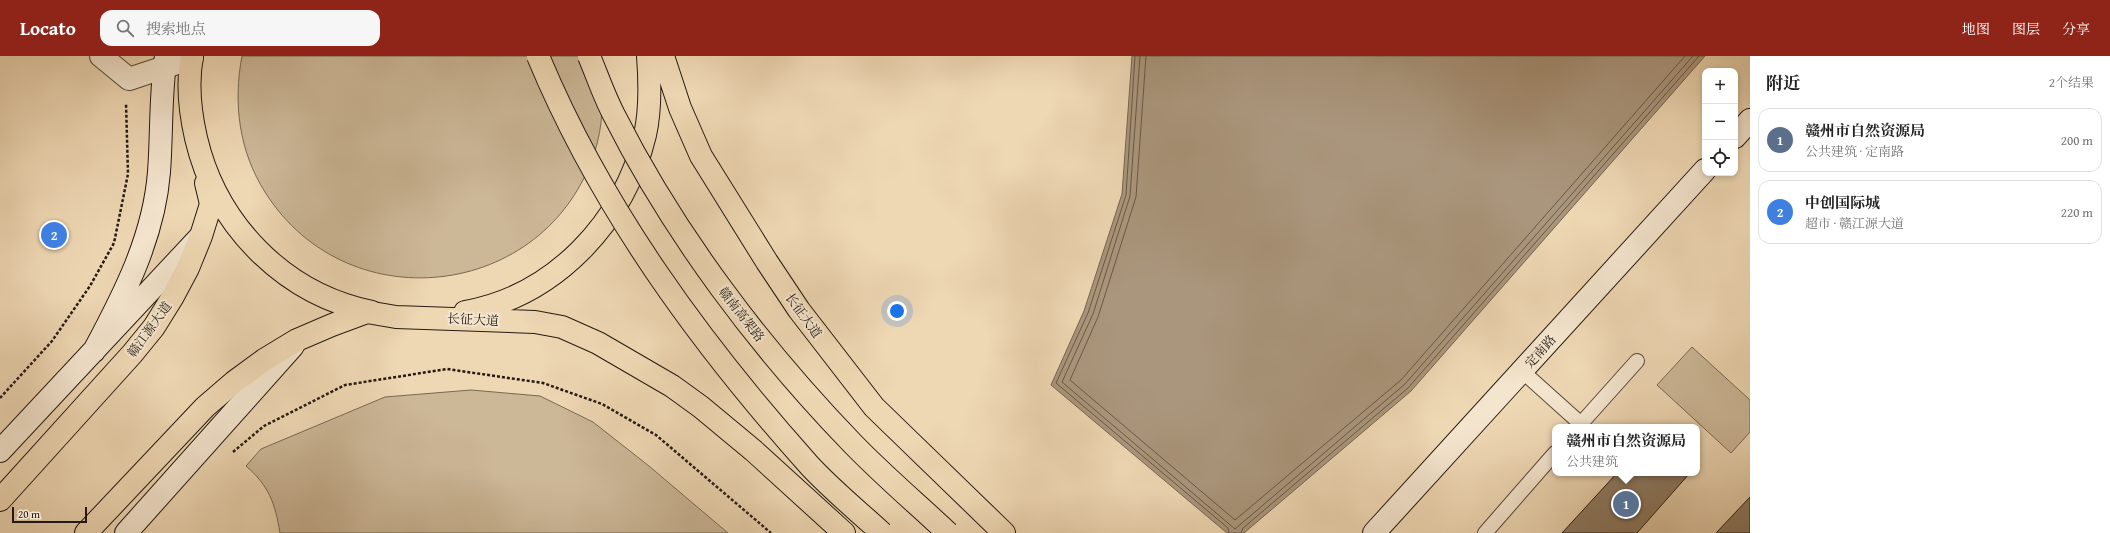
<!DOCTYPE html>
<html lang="zh">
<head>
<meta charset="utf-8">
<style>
	:root { --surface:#fff; --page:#f6f6f6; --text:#222; --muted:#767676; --line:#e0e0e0; --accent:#8f2418 }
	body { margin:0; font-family:"Gentium Book Plus","Noto Serif SC",serif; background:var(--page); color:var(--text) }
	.controls { position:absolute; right:12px; top:12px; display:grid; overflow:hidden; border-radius:8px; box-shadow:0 2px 6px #0003 }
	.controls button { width:36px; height:36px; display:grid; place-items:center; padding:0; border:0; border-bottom:1px solid var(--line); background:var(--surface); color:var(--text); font:20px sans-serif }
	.scale { position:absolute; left:12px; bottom:10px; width:75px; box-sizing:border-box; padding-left:4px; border:2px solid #251911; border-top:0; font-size:11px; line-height:14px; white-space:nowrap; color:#251911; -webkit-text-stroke:3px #f4e5ce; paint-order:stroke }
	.you { position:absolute; left:897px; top:255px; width:14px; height:14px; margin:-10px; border:3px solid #fff; border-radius:50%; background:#1a73e8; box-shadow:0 0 0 6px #1a73e833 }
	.badge { display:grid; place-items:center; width:26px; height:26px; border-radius:50%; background:var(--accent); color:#fff; font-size:13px; font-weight:700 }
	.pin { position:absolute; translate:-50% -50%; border:2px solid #fff; box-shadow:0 1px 4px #0006 }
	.popup { position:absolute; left:1552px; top:368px; width:148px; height:52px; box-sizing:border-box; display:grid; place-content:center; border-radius:8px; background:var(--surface); filter:drop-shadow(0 1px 3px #0005); font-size:13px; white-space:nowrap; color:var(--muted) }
	.popup b { font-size:15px; color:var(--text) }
	.popup::after { content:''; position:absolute; left:50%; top:100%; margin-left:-8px; border:8px solid transparent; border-top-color:var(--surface) }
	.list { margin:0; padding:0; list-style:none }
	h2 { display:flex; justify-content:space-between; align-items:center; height:52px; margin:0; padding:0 16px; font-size:17px }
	h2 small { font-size:13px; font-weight:400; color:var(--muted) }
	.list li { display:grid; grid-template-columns:26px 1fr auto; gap:12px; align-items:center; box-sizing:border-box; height:64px; margin:0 8px 8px; padding:0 8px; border:1px solid var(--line); border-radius:12px }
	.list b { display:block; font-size:15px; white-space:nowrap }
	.list p { margin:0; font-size:13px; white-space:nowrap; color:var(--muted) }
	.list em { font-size:13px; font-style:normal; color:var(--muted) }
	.icon { flex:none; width:22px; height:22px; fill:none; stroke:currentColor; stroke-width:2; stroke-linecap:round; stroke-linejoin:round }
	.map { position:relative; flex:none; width:1750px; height:477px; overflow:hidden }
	header { display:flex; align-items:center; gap:24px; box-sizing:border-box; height:56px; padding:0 20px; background:var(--accent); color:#fff }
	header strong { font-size:19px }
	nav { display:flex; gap:22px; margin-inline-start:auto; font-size:14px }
	.search { width:280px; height:36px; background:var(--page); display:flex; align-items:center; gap:10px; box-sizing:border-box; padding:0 14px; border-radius:12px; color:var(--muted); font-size:15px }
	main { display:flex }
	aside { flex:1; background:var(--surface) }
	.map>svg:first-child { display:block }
	.green { fill:#ccb797; stroke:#786854 }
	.water { fill:#aa967c; stroke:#756451 }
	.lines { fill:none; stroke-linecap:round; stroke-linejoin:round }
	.shore { stroke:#685846; stroke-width:1 }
	.building { fill:#8e7c65; stroke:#251911 }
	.lane-casing { stroke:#57483a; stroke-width:16 }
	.street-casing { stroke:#57483a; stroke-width:24 }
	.secondary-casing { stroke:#251911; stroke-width:24 }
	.primary-casing { stroke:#251911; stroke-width:24 }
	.path { stroke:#251911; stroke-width:2.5; stroke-dasharray:3 2; stroke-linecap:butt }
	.lane { stroke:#f4e5ce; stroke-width:14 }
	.street { stroke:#f4e5ce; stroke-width:22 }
	.secondary { stroke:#f4e5ce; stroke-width:22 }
	.primary { stroke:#eed7b3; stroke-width:22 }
	.highway-bridge-casing { stroke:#251911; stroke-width:24; stroke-linecap:butt }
	.highway-bridge { stroke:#eed7b3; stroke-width:22 }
	.labels { text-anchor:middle; stroke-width:4; stroke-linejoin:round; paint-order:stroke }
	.street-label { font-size:13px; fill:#251911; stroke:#f4e5ce }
</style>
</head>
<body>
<header>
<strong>Locato</strong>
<div class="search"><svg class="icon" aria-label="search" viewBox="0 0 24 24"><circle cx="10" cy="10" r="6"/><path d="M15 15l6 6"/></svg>搜索地点</div>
<nav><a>地图</a><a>图层</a><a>分享</a></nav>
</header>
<main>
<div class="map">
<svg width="1750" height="477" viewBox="0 0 1750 477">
	<rect width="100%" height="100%" fill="#eed7b3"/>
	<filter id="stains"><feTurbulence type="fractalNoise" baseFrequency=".005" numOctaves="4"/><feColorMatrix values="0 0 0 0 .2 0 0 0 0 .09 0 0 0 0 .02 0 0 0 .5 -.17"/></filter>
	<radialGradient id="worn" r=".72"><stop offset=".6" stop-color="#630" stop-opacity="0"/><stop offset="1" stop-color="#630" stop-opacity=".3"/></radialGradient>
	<!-- green -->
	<path class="green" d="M242 0H599C602 30 605 58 597 88 554 242 349 270 265 136 239 95 233 47 242 0Z
		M1692 291 1750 344V376L1731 397 1657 329Z
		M471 334 540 340 593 366 649 410 728 477H280C275 447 269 430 246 410L261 393 385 341Z"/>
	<!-- water -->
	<path class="water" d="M1132 0H1705L1411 335 1244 477H1227L1051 329 1084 255 1122 138Z"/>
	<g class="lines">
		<!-- shore -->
		<path class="shore" d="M1135 0 1126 139 1088 257 1056 327 1228 472 1229 477
			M1140 0 1130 140 1093 258 1062 326 1235 473 1405 328 1693 0
			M1146 0 1136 141 1098 261 1070 324 1235 464 1401 324 1685 0
			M1241 477 1243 472 1408 332 1699 0"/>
	</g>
	<!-- building -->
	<path class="building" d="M1617 417 1689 418 1637 477H1562Z
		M1750 441V477H1716Z"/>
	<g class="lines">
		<!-- lane casing -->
		<g class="lane-casing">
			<path id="lane" d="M1522 315 1581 368
				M1578 371 1637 305
				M1485 477 1555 397"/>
		</g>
		<!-- street casing -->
		<g class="street-casing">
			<path id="street" d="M101 0 129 23 192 2"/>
		</g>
		<!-- secondary casing -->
		<g class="secondary-casing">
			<path id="secondary" d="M1735 81 1750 64
				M94 295C124 239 154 181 159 116 162 77 160 38 166 0
				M0 395 200 181
				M126 477 293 290
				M1374 477 1705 114"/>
		</g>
		<!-- primary casing -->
		<g class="primary-casing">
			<path id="primary" d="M192 0C187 27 190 56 196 82 216 168 283 238 372 256
				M663 0 680 52 701 100 767 206 799 254 874 351 1004 477
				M465 256C555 240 624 166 645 79 651 53 650 26 648 0
				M0 444 132 298 154 271 172 242 188 212 201 180 211 148 206 127
				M86 477 205 351 234 326 264 304 297 284 332 269 367 256 396 261 535 266 562 271 598 287 672 330 701 351 754 395 844 477"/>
		</g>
		<!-- path -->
		<path class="path" d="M0 342 52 285 90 230 114 187 128 118 126 47
			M233 396 264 370 345 329 447 313 543 327 602 348 656 379 771 477"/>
		<!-- lane -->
		<use href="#lane" class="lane"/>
		<!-- street -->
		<use href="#street" class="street"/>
		<!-- secondary -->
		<use href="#secondary" class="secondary"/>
		<!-- primary -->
		<use href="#primary" class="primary"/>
		<!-- highway-bridge casing -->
		<g class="highway-bridge-casing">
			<path id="highway-bridge" d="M538 0C601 152 700 287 809 409 831 433 858 455 882 477
				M589 0C597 19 604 40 614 59 674 178 760 292 853 388 883 419 916 447 948 477"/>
		</g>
		<!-- highway-bridge -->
		<use href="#highway-bridge" class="highway-bridge"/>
	</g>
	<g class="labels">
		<!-- street labels -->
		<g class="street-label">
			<text transform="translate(742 258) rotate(52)" y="5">赣南高架路</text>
			<text transform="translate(804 259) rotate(54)" y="5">长征大道</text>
			<text transform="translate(473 263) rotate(3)" y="5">长征大道</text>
			<text transform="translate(149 273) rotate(-54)" y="5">赣江源大道</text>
			<text transform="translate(1540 295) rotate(-48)" y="5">定南路</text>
		</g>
	</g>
	<rect width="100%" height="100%" filter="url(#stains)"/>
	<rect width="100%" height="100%" fill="url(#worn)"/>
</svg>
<div class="controls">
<button>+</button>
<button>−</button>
<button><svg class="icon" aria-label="locate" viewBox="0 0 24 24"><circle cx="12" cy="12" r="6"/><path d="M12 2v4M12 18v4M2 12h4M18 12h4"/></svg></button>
</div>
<div class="scale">20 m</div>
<div class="you"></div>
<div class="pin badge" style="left:1626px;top:448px;background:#5c6f8a">1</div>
<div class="popup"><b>赣州市自然资源局</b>公共建筑</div>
<div class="pin badge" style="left:54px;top:179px;background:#3f7fe0">2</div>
</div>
<aside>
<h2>附近<small>2个结果</small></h2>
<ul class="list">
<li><span class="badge" style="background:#5c6f8a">1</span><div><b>赣州市自然资源局</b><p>公共建筑 · 定南路</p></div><em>200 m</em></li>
<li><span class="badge" style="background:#3f7fe0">2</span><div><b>中创国际城</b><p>超市 · 赣江源大道</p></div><em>220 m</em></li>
</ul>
</aside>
</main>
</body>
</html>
